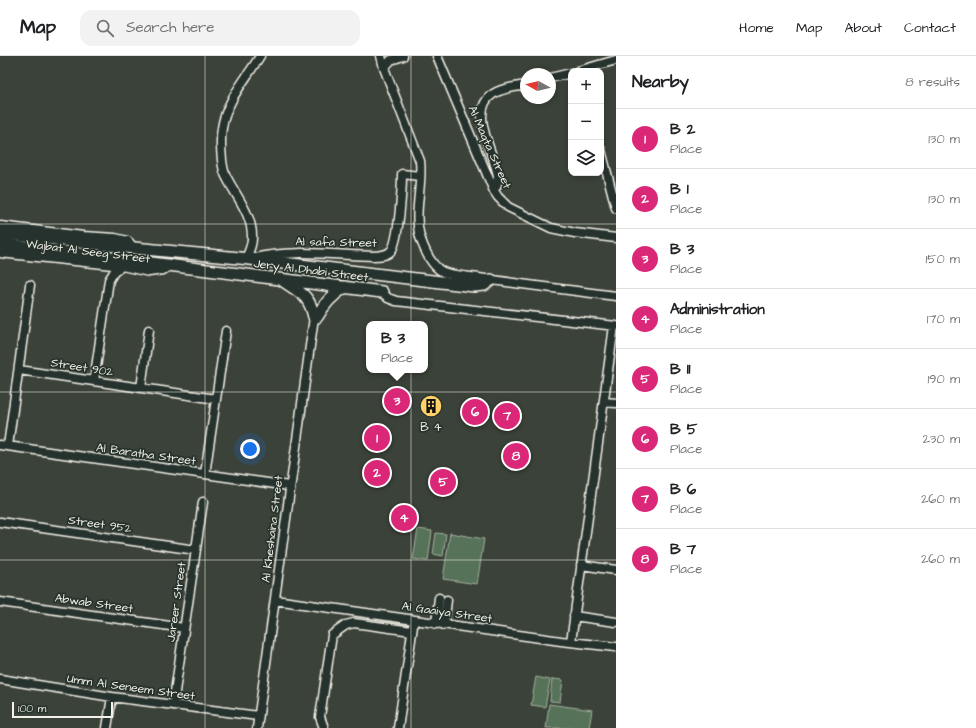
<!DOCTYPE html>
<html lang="en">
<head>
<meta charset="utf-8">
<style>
	:root { --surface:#fff; --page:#f2f2f2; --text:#202124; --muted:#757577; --line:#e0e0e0; --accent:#db2777 }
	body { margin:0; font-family:"Architects Daughter",sans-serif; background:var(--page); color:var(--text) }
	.controls { position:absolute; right:12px; top:12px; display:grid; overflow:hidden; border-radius:8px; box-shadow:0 2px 6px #0003 }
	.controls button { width:36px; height:36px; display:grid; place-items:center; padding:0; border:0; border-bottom:1px solid var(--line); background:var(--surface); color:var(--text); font:20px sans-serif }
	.compass { position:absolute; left:520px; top:12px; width:36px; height:36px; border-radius:50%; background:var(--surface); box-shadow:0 2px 6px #0003; rotate:278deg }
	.scale { position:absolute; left:12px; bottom:10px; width:101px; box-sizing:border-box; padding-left:4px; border:2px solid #f4f1e8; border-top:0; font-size:11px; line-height:14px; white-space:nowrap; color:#f4f1e8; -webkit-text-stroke:3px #26332d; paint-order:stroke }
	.you { position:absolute; left:250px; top:393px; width:14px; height:14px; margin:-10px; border:3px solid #fff; border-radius:50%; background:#1a73e8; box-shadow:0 0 0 6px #1a73e833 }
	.badge { display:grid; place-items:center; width:26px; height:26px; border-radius:50%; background:var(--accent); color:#fff; font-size:13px; font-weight:700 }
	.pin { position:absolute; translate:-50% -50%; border:2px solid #fff; box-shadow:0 1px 4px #0006 }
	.popup { position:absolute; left:366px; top:265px; width:62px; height:52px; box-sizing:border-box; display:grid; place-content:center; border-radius:8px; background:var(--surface); filter:drop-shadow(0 1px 3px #0005); font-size:13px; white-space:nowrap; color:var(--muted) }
	.popup b { font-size:15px; color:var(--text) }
	.popup::after { content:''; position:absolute; left:50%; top:100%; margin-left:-8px; border:8px solid transparent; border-top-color:var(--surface) }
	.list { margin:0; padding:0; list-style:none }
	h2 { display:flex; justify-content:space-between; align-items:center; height:52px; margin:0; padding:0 16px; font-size:17px }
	h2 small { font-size:13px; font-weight:400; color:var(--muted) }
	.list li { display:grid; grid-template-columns:26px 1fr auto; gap:12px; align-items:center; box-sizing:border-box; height:60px; padding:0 16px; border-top:1px solid var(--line) }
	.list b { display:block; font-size:15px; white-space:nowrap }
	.list p { margin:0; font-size:13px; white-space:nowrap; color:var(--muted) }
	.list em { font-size:13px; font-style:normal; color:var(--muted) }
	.icon { flex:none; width:22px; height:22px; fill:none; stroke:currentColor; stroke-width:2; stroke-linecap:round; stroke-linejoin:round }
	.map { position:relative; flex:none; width:616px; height:672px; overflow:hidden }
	header { display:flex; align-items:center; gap:24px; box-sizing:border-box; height:56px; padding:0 20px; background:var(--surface); border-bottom:1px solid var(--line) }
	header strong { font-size:19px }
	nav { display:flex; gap:22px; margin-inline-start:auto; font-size:14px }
	.search { width:280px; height:36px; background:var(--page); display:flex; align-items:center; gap:10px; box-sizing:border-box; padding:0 14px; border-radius:12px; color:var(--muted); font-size:15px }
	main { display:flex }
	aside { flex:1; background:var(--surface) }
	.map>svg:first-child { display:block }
	.green { fill:#567259; stroke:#a5b2a0 }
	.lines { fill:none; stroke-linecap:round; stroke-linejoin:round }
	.street-casing { stroke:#f4f1e8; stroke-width:11 }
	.secondary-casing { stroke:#f4f1e8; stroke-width:14 }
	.street { stroke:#26332d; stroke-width:8 }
	.secondary { stroke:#26332d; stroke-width:11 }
	.grid { fill:none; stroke:#f4f1e8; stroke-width:1; stroke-opacity:0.55 }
	.labels { text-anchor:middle; stroke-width:3.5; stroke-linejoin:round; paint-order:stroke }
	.street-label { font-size:12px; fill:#f4f1e8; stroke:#26332d }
	.poi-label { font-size:12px; fill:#f4f1e8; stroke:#26332d }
</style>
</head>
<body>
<header>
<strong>Map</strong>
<div class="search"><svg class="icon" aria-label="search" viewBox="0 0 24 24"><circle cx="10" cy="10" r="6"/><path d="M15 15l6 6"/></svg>Search here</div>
<nav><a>Home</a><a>Map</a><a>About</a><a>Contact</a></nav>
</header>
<main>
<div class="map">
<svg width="616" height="672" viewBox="0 0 616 672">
	<rect width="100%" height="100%" fill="#3b4239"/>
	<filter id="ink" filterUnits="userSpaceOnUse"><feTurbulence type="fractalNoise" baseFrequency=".025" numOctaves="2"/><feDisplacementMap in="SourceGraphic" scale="8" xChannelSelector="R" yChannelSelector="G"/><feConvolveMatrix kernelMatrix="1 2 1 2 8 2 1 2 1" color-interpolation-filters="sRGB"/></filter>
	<g filter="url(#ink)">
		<!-- green -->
		<path class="green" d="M418 473 432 475 428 505 413 503Z
			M436 477 446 478 443 500 433 498Z
			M450 477 484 483 477 528 443 523Z
			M536 621 550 624 545 651 531 649Z
			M552 623 563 624 560 646 550 645Z
			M549 648 592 654 589 672H546Z"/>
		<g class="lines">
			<!-- street casing -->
			<g class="street-casing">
				<path id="street" d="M381 0 384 12 420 105C423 130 413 156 420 181 424 193 431 210 443 216 450 219 471 221 479 222 525 229 570 234 616 240
					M437 0 494 135 498 141 508 151 551 172 575 177 616 182
					M384 12 391 4 403 0
					M578 15 616 4
					M550 22 571 17
					M601 94 616 152
					M494 135 497 128 498 120C495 99 467 55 493 38 502 32 516 31 526 29
					M0 170 83 180 115 182 128 185 134 192
					M0 197 122 210 149 216 163 214 171 209
					M246 202C249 196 252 189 252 182 253 158 234 138 225 118 221 108 220 82 222 72 226 45 246 23 260 0
					M254 202C288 193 337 199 373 200 379 200 386 200 391 195 399 185 402 132 402 118L420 120
					M382 236 388 242 396 245 616 270
					M19 314 216 343
					M94 325 109 224 114 216 122 210
					M141 332 149 274
					M604 346 616 347
					M0 389 289 430
					M8 390 30 229
					M205 418 226 275
					M0 466 196 494
					M581 509 616 514
					M275 544 561 585 616 591
					M0 546 184 572
					M574 560 616 566
					M436 568 439 542
					M444 569 447 544
					M571 586 614 270
					M0 623 112 641 258 660
					M173 649 203 446
					M107 672 112 641
					M257 672 314 261
					M324 672 320 661 332 579 346 569 354 567 412 575
					M398 672 413 570"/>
			</g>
			<!-- secondary casing -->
			<g class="secondary-casing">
				<path id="secondary" d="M0 177 134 192 250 203 474 230 484 229 491 224
					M0 188 382 236
					M282 224C300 237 309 238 314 261
					M317 261C324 248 332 239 345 231"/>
			</g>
			<!-- street -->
			<use href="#street" class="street"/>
			<!-- secondary -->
			<use href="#secondary" class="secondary"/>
		</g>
	</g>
	<!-- grid -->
	<path class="grid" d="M205 0V672M411 0V672M0 168H616M0 336H616M0 504H616"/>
	<!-- icons -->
	<defs>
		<g id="building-disc" transform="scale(1.15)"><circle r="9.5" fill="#ffd166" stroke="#26332d"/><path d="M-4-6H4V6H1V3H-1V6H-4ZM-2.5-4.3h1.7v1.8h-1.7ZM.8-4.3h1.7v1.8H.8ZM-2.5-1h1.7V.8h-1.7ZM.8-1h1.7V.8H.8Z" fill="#111"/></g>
	</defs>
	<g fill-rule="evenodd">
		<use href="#building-disc" x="431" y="350"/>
	</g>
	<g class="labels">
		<!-- street labels -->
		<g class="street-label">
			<text transform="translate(490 91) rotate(66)" y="4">Al Maqta Street</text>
			<text transform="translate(336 186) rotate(1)" y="4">Al safa Street</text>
			<text transform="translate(88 195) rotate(7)" y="4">Wajbat Al Seeg Street</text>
			<text transform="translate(311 214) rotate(7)" y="4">Jery Al Dhabi Street</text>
			<text transform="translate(82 311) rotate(9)" y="4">Street 902</text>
			<text transform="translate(146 398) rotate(8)" y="4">Al Baratha Street</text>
			<text transform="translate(100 468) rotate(8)" y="4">Street 952</text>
			<text transform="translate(272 473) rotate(-83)" y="4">Al Kheshaina Street</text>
			<text transform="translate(176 546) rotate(-82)" y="4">Jareer Street</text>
			<text transform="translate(94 547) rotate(8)" y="4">Abwab Street</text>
			<text transform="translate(447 556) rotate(8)" y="4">Al Gaaiya Street</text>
			<text transform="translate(131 631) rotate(8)" y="4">Umm Al Seneem Street</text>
		</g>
		<!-- poi labels -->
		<g class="poi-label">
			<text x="431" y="375">B 4</text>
		</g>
	</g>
</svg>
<div class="controls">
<button>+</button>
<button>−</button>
<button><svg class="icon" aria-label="layers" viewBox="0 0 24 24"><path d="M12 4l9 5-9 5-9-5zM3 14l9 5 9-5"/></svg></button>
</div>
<svg class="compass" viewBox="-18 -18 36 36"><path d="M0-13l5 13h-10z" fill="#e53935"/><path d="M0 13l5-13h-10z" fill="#757577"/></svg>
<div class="scale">100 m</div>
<div class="you"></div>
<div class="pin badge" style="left:377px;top:382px">1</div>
<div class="pin badge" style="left:377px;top:417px">2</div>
<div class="pin badge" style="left:397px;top:345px">3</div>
<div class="popup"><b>B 3</b>Place</div>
<div class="pin badge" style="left:404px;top:462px">4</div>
<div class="pin badge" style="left:443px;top:426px">5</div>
<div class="pin badge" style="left:475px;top:356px">6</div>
<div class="pin badge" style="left:507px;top:360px">7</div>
<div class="pin badge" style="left:516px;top:400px">8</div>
</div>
<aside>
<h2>Nearby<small>8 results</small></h2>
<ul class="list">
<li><span class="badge">1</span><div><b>B 2</b><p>Place</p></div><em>130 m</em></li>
<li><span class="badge">2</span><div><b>B 1</b><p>Place</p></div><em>130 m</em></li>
<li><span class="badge">3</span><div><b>B 3</b><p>Place</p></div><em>150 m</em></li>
<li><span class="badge">4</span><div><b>Administration</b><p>Place</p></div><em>170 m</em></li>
<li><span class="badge">5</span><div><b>B 11</b><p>Place</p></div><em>190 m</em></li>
<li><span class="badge">6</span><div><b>B 5</b><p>Place</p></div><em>230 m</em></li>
<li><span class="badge">7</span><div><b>B 6</b><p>Place</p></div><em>260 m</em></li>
<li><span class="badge">8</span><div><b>B 7</b><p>Place</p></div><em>260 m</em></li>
</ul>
</aside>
</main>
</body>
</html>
